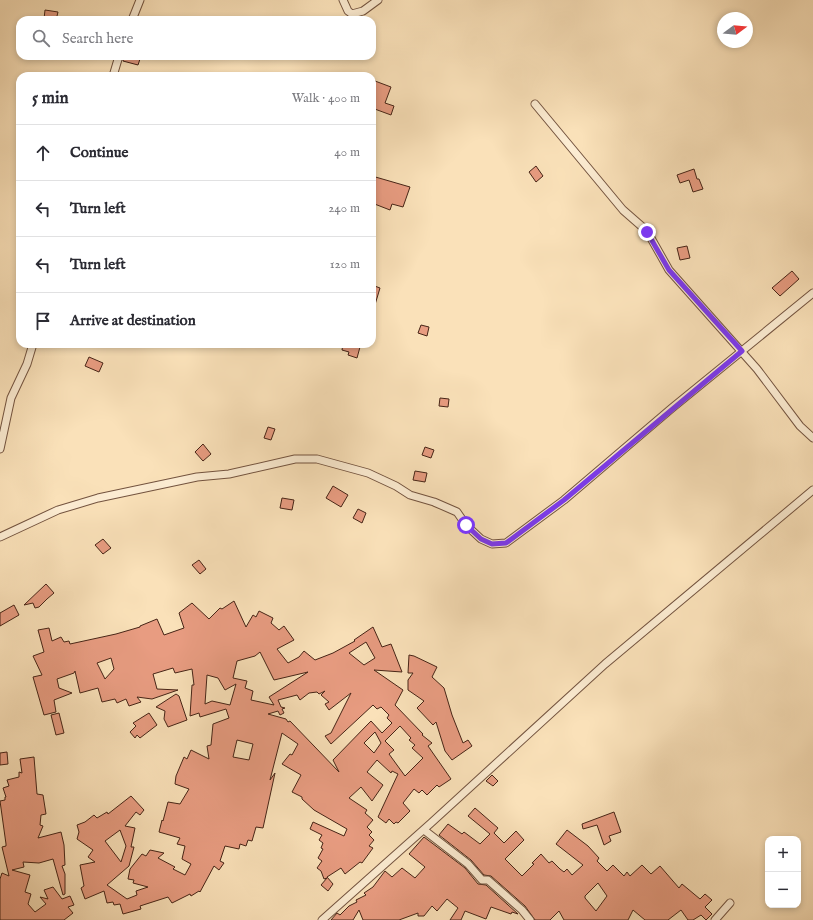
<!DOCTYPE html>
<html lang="en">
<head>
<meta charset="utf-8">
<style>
	:root { --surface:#fff; --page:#f2f2f3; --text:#2b2b33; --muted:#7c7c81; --line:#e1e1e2 }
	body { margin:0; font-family:"IM FELL English",serif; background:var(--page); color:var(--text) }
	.controls { position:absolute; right:12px; bottom:12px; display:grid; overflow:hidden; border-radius:8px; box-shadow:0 2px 6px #0003 }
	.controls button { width:36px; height:36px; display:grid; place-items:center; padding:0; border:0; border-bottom:1px solid var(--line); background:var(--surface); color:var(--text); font:20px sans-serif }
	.compass { position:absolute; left:717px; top:12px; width:36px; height:36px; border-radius:50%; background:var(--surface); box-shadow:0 2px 6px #0003; rotate:74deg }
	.stop { position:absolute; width:12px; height:12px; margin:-9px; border:3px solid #7c3aed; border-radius:50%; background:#fff }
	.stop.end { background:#7c3aed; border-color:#fff; box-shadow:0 1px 4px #0008 }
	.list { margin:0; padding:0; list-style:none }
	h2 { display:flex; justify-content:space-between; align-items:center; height:52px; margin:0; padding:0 16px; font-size:17px }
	h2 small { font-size:13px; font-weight:400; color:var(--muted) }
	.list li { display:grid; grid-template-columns:26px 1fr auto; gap:12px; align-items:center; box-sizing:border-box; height:56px; padding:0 16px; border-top:1px solid var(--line) }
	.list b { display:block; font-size:15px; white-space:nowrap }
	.list em { font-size:13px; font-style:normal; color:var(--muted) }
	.icon { flex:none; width:22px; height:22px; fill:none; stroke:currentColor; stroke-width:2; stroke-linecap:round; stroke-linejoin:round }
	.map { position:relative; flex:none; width:813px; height:920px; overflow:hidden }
	.search { position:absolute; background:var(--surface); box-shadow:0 2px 6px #0003; left:16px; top:16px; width:360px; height:44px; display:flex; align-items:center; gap:10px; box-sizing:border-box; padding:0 14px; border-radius:12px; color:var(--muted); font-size:15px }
	.panel { position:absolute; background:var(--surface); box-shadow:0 2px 6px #0003; left:16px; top:72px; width:360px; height:276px; border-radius:12px }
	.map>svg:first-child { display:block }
	.building { fill:#e89c81; stroke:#462416; fill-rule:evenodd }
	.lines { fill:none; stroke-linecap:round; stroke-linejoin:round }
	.minor-casing { stroke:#73533f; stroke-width:9 }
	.minor { stroke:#fcecd2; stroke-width:7 }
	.route { stroke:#7c3aed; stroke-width:5 }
</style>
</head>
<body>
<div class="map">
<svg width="813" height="920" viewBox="0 0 813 920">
	<rect width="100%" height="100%" fill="#fae1b9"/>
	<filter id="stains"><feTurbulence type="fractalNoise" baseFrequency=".005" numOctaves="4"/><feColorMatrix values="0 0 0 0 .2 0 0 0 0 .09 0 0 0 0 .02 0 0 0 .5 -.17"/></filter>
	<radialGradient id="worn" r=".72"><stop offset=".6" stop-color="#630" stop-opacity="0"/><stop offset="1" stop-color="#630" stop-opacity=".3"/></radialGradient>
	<!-- building -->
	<path class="building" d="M45 10 58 12 56 20 44 19Z
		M124 56H141L138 65 123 61Z
		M375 81 391 87 385 103 394 106 391 115 372 108V90Z
		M536 166 543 176 536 182 529 172Z
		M694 169 697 179H699L703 189 693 192 689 180 680 183 677 175Z
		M372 176 410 187 403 207 392 204 390 210 372 203Z
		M687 246 690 258 680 260 677 248Z
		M792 271 799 279 780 296 772 288Z
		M372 285 380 288 374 308H372Z
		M421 325 429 327 427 336 418 333Z
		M343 344 360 347 357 358 348 355 349 352 342 350Z
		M89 357 103 363 99 372 85 366Z
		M440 398 449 399 448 407 439 406Z
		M268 427 275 429 271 440 264 438Z
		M203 444 211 454 203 461 195 452Z
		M425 447 434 450 431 458 422 455Z
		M415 471 427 473 425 482 413 480Z
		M333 486 348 495 341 507 326 498Z
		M282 498 294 500 292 510 280 508Z
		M358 509 366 513 362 523 353 518Z
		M103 539 111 548 103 554 95 545Z
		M199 560 206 569 200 574 192 565Z
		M46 584 54 593 47 599 39 607 35 608 33 603 24 605Z
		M234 601 246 627 253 615 256 617 259 611 273 618 271 623 279 630 284 626 294 640 277 649 288 663 299 657 304 651 315 660 333 653 355 641 354 640 373 627 382 647 391 644 402 672 374 670 403 690 395 705 423 734 422 735 432 743 428 746 451 779 439 787 437 785 427 795 422 790 419 793 414 789 403 803 410 811 398 823 396 822 394 824 389 819 386 823 378 817 398 774 392 771 391 773 377 760 367 772 383 785 372 801 361 787 349 798 367 810 365 813 373 820 367 827 372 832 369 835 374 840 369 846 373 848 362 863 360 862 345 874 341 868 327 877 333 884 328 891 321 885 327 878 324 879 321 871 317 868 322 861 318 858 323 849 321 848 323 843 319 840 322 835 310 829 313 822 344 836 347 829 314 810 302 799V797L292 792 301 775 282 764 290 754 292 755 298 744 282 733 270 780 275 773 263 828 256 827 252 841 248 840 246 846 240 844 239 849 225 846 220 861 224 863 219 870 214 866 200 892 199 891 191 896 190 894 172 903 168 897 140 906 141 909 123 914 120 904 114 905 113 902 107 903 104 891 85 899 81 888 84 886 80 865 95 862 88 857 93 850 77 839 79 832 77 825 85 822 94 815 97 818 107 812 108 814 131 796 144 810 140 815 136 812 125 826 135 828 131 847H134L129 866 107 885 127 899 137 895 136 891 148 887 133 883 134 880 128 879 130 869 142 854 146 856 150 850 164 853 158 858 175 867 173 869 185 875 191 864 182 859 185 846 177 844 180 838 159 832 162 820 163 821 168 802 180 804 189 789 175 784 176 776 184 757 187 759 191 750 209 759 207 746 211 745 213 724 229 718 226 709 200 717 199 713 190 716 192 685H194L192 669 175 673 173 668 153 674 157 689 178 690 152 699 137 697 141 702 129 706 126 699 117 703 115 699 102 702 98 688 80 693 75 671 74 673 57 679 59 688 72 693 54 700 56 712 44 715 33 677 42 675 33 656 44 652 38 630 49 628 52 641 61 637 64 642 69 641 70 644 116 634 140 627V626L157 619 164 635 184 628 179 613 192 603 209 619 220 608 222 609ZM366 642 375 658 364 665 349 653ZM260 652 274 680 308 672 269 697 274 705 251 700 253 691 245 688 247 681 233 678 237 661 255 656ZM111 658 114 669 105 679 97 663ZM207 675 218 678 225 690 236 684 230 705 212 701 205 704ZM325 691 321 695 329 702 325 704 329 710 351 693 331 733 325 736 331 744 373 705 377 709 381 707 389 715 387 718 392 723 382 733 371 721 369 723 333 760 339 772 290 721 288 722 286 719 268 714 278 711 280 715 284 713 282 709 285 708 281 707 278 700 297 695 300 700 309 693 317 692 319 694ZM400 726 411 738 409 740 415 745 412 748 423 758 405 776 389 754 394 750 385 741ZM375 732 381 743 374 753 364 743ZM237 740 253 744 249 760 233 757ZM120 830 126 846 121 862 105 841Z
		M14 605 19 615 0 626V613Z
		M409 655 414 656 437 667 432 677 444 688 452 715 463 743 468 740 472 746 452 760 445 751 436 722 433 725 417 708 424 701 408 690V680L413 673H408Z
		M176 694 179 696 187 720 168 727 164 719 165 711 156 707Z
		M59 713 64 733 56 735 51 715Z
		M149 713 157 725 140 738 137 735 135 738 130 732 136 726 133 723Z
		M7 752 8 764 0 765V753Z
		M34 757 37 794 43 795 46 814 41 815 40 825 43 826 38 838 61 832 64 845 65 865 62 866 65 874V894L63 895 53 859 39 863 23 862 24 867 12 870 30 875 25 892 31 894 28 904 35 912 46 904 40 897 48 899 44 890 53 887 62 899 70 896 74 905 68 907 73 913 64 920H0V879L2 873 9 876 2 847 6 846V844L0 801 5 800V797H6L3 788 9 786 7 780 19 777V772L22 773 20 759Z
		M492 775 498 781 493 786 486 781Z
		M475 808 498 828 494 833 504 843 516 831 524 840 505 859 522 876 534 864 532 863 541 854 549 863 552 861 560 869 564 872 567 869 572 875 583 865 556 844 567 830 588 846 599 858 597 861 607 871 613 865 624 876 627 872 630 876 642 865 651 874 660 866 679 888 682 884 700 899 705 894 712 900 705 907 712 914 706 920 701 915 693 920H688L681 910 668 920H645L633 910 628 920H564L559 911 550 920H535L525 906 491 876 484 875 471 860 439 835 448 824 462 834 464 832 480 844 490 834 468 816ZM598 883 607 896 596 911 585 898V896Z
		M614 812 621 832 609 836 611 841 604 845 597 825 583 829 582 824Z
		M424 837 465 868 478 884 486 885 518 914 512 912 511 914 491 907 486 919 465 911 461 920H450L458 908 447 899 437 911 432 906 424 916H418V913L399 920H363L359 910 353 920H331L337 913 340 915 349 906 357 902 356 900 366 895 364 893 373 887 385 871 392 877 402 868 415 878 425 867 409 854Z"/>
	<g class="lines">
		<!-- minor casing -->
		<g class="minor-casing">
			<path id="minor" d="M343 0 348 11 352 14 363 11 378 0
				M132 20 140 0
				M113 76 119 56
				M535 104 623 210 647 231 669 270 757 369 800 426 813 438
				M0 449 11 398 27 364 33 344
				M0 537 58 510 98 498 197 477 229 474 295 459H317L368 473 396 486 410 495 434 502 457 512 466 525 481 539 492 544 506 543 564 500 672 408 813 293
				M424 830 468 864 482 880H488L522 910 530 920
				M322 920 431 823 605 664 813 490
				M715 920 730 903"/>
		</g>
		<!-- minor -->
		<use href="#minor" class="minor"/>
	</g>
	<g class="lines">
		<!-- route -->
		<path class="route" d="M466 525 481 539 492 544 506 543 564 500 742 351 669 270 647 232"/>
	</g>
	<rect width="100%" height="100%" filter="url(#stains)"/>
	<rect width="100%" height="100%" fill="url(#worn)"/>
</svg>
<div class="controls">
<button>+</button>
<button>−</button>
</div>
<svg class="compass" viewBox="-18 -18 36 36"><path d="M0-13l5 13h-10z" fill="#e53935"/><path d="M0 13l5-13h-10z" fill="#7c7c81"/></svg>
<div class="stop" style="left:466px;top:525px"></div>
<div class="stop end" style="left:647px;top:232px"></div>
<div class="search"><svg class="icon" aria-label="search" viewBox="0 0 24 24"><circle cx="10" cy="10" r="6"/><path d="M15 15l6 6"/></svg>Search here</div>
<section class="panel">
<h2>5 min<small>Walk · 400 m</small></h2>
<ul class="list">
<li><svg class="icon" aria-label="ahead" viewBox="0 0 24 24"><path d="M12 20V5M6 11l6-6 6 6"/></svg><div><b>Continue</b></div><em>40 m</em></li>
<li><svg class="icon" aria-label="left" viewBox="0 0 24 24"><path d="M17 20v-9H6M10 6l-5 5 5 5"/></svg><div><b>Turn left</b></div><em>240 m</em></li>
<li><svg class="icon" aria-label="left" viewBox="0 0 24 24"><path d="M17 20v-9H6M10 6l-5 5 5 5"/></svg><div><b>Turn left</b></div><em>120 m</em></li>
<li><svg class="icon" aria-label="arrive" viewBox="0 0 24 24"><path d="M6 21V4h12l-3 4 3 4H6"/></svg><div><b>Arrive at destination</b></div></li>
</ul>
</section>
</div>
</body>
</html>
